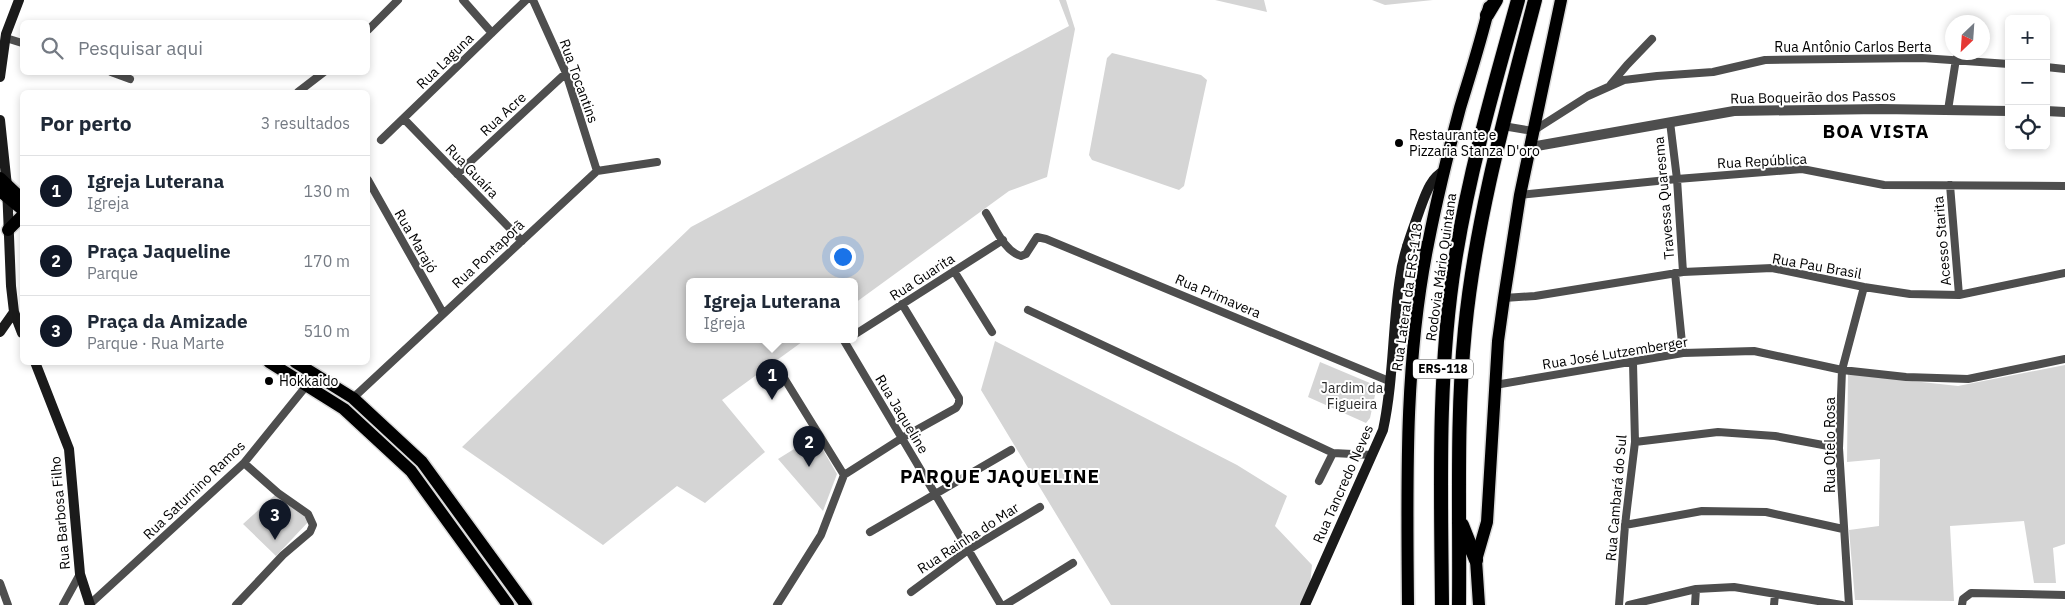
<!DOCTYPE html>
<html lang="pt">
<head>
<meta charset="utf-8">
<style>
	:root { --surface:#fff; --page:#f6f6f7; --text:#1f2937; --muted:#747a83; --line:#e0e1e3; --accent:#111827 }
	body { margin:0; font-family:"IBM Plex Sans",sans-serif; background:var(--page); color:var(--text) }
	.controls { position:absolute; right:15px; top:15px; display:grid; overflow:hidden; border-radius:8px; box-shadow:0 2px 8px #0003 }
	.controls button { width:45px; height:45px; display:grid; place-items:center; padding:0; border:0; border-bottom:1px solid var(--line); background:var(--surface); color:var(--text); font:25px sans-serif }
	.compass { position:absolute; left:1945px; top:15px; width:45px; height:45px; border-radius:50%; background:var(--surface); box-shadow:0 2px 8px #0003; rotate:205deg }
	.you { position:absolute; left:842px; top:256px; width:18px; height:18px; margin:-12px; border:4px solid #fff; border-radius:50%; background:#1a73e8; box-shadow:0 0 0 8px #1a73e833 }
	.badge { display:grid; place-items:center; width:32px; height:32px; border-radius:50%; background:var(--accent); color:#fff; font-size:16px; font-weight:700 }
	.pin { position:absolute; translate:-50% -41px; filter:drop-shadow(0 1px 2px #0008) }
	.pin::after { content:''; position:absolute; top:26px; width:18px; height:15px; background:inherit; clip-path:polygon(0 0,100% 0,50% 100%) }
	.popup { position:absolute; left:686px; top:278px; width:172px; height:65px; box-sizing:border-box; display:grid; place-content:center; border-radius:8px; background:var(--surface); filter:drop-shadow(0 1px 4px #0005); font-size:16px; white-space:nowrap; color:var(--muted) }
	.popup b { font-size:19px; color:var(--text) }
	.popup::after { content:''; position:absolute; left:50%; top:100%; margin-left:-10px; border:10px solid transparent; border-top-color:var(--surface) }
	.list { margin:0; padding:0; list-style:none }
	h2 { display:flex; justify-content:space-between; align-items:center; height:65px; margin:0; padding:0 20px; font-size:21px }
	h2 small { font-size:16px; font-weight:400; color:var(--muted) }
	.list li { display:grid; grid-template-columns:32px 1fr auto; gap:15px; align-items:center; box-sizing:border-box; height:70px; padding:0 20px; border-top:1px solid var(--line) }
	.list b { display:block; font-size:19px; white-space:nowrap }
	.list p { margin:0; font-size:16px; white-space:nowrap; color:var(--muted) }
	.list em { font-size:16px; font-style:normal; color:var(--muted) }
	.icon { flex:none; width:28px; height:28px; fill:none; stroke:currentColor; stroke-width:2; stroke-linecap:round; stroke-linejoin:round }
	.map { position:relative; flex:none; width:2065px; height:605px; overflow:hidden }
	.search { position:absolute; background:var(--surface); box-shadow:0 2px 8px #0003; left:20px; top:20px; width:350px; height:55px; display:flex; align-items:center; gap:12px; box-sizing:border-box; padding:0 18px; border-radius:8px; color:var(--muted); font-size:19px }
	.panel { position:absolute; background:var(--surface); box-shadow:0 2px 8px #0003; left:20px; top:90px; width:350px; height:275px; border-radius:8px }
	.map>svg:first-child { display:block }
	.green { fill:#d5d5d5 }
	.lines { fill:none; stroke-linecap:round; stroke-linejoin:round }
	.primary-casing { stroke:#dbdbdb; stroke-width:15 }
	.trunk-casing { stroke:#dbdbdb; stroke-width:16 }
	.minor { stroke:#4e4e4e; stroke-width:8 }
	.tertiary { stroke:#4e4e4e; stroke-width:10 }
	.secondary { stroke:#1b1b1b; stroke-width:10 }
	.primary { stroke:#000; stroke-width:12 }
	.trunk { stroke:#000; stroke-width:14 }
	.poi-dot { fill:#000; stroke:#fff; stroke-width:2 }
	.labels { text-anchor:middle; stroke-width:4; stroke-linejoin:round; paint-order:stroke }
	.shield { fill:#fff; stroke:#4c4c4c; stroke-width:1 }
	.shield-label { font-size:12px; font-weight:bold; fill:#000 }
	.street-label { font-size:14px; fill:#000; stroke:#fff }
	.poi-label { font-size:14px; fill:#000; stroke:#fff; text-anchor:start }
	.park-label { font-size:14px; fill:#2c2c2c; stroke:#fff }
	.district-label { font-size:19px; font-weight:bold; letter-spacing:1px; fill:#000; stroke:#fff }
</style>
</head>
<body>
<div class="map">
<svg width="2065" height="605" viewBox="0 0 2065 605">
	<rect width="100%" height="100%" fill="#fff"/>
	<!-- green -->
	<path class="green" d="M1059 0H1066L1075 29 1047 177 1009 191 855 303 854 281H690V339H806L722 400 765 452 705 503 677 486 603 545 462 447 691 227 1069 26Z
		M1215 0H1264L1267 12Z
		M1372 0H1433L1385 5Z
		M1112 53 1201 75 1207 80 1184 186 1179 190 1092 160 1089 155 1107 58Z
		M995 341 1237 465 1287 496 1275 526 1312 565 1308 605H1111L981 390Z
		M1320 362 1377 386 1370 418 1366 423 1308 397Z
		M2065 365V544L2053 548 2056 583H2034L2024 521 1950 526 1954 601 1855 600 1849 530 1879 526 1880 459 1847 462 1848 374 1958 386Z
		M815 436 837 474 823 511 778 459Z
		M276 494 310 520 276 556 243 524Z"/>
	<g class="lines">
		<!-- primary casing -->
		<g class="primary-casing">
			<path id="primary" d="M0 178 22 199
				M0 191 22 209
				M8 230 22 216
				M269 362 344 409 411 471 508 605
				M295 362 353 398 422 462 526 605
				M1408 605C1407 484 1404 364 1428 244 1437 198 1448 153 1460 108 1470 75 1481 41 1489 7
				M1479 605 1476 560 1487 522 1498 341 1504 298 1520 195 1561 0"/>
		</g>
		<!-- trunk casing -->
		<g class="trunk-casing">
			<path id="trunk" d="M1487 15 1496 0
				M1462 525 1476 560
				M1442 605C1441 490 1437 375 1455 261 1469 172 1494 86 1518 0
				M1459 605C1460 513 1456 420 1465 329 1476 217 1507 108 1535 0"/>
		</g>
		<!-- minor -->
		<path class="minor" d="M463 0 492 33
			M533 0 566 73 597 171
			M368 30 398 0
			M6 38 22 43
			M2046 67 2065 69
			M111 72 130 79
			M1611 84 1627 65 1652 39
			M298 92 324 72
			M1948 110 1956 59
			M404 119 522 241
			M1670 122 1677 179 1683 272
			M1503 126 1533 131 1588 96 1624 80 1657 76 1713 72 1765 60 1922 58 2009 64
			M381 140 526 0
			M457 174 566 73
			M368 180 443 313
			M1950 185 1959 295
			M1520 195 1677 179 1802 169 1884 185 2065 186
			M986 213C995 227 1004 251 1021 256L1026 254 1037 237 1046 239 1389 381
			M954 271 992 332
			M1675 273 1683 353
			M1504 298 1535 296 1683 272 1772 268 1864 287 1910 294 1959 295 2065 273
			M1028 310 1333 453
			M854 335 1003 240
			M843 339 1001 605
			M776 365 844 475
			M1495 385 1683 353 1754 351 1842 370 1906 377 1968 379 2065 359
			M353 398 597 171 657 162
			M1635 442 1718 432 1775 436 1839 448
			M1319 481 1333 453 1372 455
			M1625 525 1702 511 1766 512 1843 529
			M870 532 1011 450
			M0 583 8 605
			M911 592 968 550 1040 507
			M63 605 80 574
			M89 605 244 463 307 385
			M236 605 283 555 310 532 313 525 308 514 278 493 244 463
			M777 605 821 535 844 475 902 438 956 408 959 403V398L902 304
			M1005 605 1073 563
			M1619 605 1625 525 1635 442 1633 363
			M1629 605 1696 589 1734 587 1842 605
			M1695 605 1696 589
			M1774 605 1775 594
			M1849 605 1839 448 1842 370 1864 287
			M1962 605 1963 599 1971 593 2065 595"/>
		<!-- tertiary -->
		<path class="tertiary" d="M2046 111 2065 112
			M1531 147 1734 111 1881 109 2009 111"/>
		<!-- secondary -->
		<path class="secondary" d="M0 77 6 34 19 0
			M0 120 7 186 11 286 14 312 22 333
			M1407 246H1427
			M0 332 14 312
			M35 362 69 449 80 574 90 605
			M1305 605 1383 430C1394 380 1392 328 1400 278 1403 254 1412 232 1420 209 1425 196 1430 178 1444 171"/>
		<!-- primary -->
		<use href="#primary" class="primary"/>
		<!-- trunk -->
		<use href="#trunk" class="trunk"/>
	</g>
	<!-- markers -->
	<g class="poi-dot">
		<circle cx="1399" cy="143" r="5"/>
		<circle cx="269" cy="381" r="5"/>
	</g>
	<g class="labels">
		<!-- shield labels -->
		<rect class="shield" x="1413" y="359.5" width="60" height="19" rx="4"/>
		<g class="shield-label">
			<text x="1443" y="373">ERS-118</text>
		</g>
		<!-- street labels -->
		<g class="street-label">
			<text x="1853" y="52">Rua Antônio Carlos Berta</text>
			<text transform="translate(445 61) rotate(-44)" y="5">Rua Laguna</text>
			<text transform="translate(579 81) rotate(70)" y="5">Rua Tocantins</text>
			<text transform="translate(1813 97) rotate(-1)" y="5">Rua Boqueirão dos Passos</text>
			<text transform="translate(503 114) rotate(-43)" y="5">Rua Acre</text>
			<text transform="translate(1762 161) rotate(-3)" y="5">Rua República</text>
			<text transform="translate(472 171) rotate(46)" y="5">Rua Guaíra</text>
			<text transform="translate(1664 198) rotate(-95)" y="5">Travessa Quaresma</text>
			<text transform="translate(416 241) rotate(60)" y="5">Rua Marajó</text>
			<text transform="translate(1942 241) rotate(-95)" y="5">Acesso Starita</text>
			<text transform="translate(488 254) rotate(-43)" y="5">Rua Pontaporã</text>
			<text transform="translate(1817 266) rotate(10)" y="5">Rua Pau Brasil</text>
			<text transform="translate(1441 267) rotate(-82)" y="5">Rodovia Mário Quintana</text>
			<text transform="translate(922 277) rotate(-33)" y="5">Rua Guarita</text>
			<text transform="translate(1218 296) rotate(23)" y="5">Rua Primavera</text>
			<text transform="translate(1407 297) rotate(-82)" y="5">Rua Lateral da ERS-118</text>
			<text transform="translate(1615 353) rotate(-9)" y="5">Rua José Lutzemberger</text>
			<text transform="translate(902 414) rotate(59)" y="5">Rua Jaqueline</text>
			<text transform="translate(1830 445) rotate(-90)" y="5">Rua Otelo Rosa</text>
			<text transform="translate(1343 484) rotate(-66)" y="5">Rua Tancredo Neves</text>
			<text transform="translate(194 490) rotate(-44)" y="5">Rua Saturnino Ramos</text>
			<text transform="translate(1616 498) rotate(-85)" y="5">Rua Cambará do Sul</text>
			<text transform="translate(60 513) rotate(-95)" y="5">Rua Barbosa Filho</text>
			<text transform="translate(968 538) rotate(-33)" y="5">Rua Rainha do Mar</text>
		</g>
		<!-- poi labels -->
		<g class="poi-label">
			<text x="1409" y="140">Restaurante e<tspan x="1409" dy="16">Pizzaria Stanza D'oro</tspan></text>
			<text x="279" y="386">Hokkaido</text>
		</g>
		<!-- park labels -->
		<g class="park-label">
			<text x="1352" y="393">Jardim da<tspan x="1352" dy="16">Figueira</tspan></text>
		</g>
		<!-- district labels -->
		<g class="district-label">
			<text x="1876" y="138">BOA VISTA</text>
			<text x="1000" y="483">PARQUE JAQUELINE</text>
		</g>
	</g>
</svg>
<div class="controls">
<button>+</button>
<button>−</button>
<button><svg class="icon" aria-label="locate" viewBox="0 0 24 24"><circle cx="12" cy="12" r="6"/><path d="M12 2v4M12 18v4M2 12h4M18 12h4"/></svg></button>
</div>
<svg class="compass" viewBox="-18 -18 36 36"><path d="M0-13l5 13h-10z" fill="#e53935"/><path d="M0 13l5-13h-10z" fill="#747a83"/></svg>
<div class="you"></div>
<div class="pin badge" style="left:772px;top:400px">1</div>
<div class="popup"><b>Igreja Luterana</b>Igreja</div>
<div class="pin badge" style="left:809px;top:467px">2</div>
<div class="pin badge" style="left:275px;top:540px">3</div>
<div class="search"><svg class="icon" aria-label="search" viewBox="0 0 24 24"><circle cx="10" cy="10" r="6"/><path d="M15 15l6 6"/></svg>Pesquisar aqui</div>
<section class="panel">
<h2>Por perto<small>3 resultados</small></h2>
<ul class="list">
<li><span class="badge">1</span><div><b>Igreja Luterana</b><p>Igreja</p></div><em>130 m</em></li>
<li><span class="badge">2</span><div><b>Praça Jaqueline</b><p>Parque</p></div><em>170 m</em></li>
<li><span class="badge">3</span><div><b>Praça da Amizade</b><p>Parque · Rua Marte</p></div><em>510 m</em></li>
</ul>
</section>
</div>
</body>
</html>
